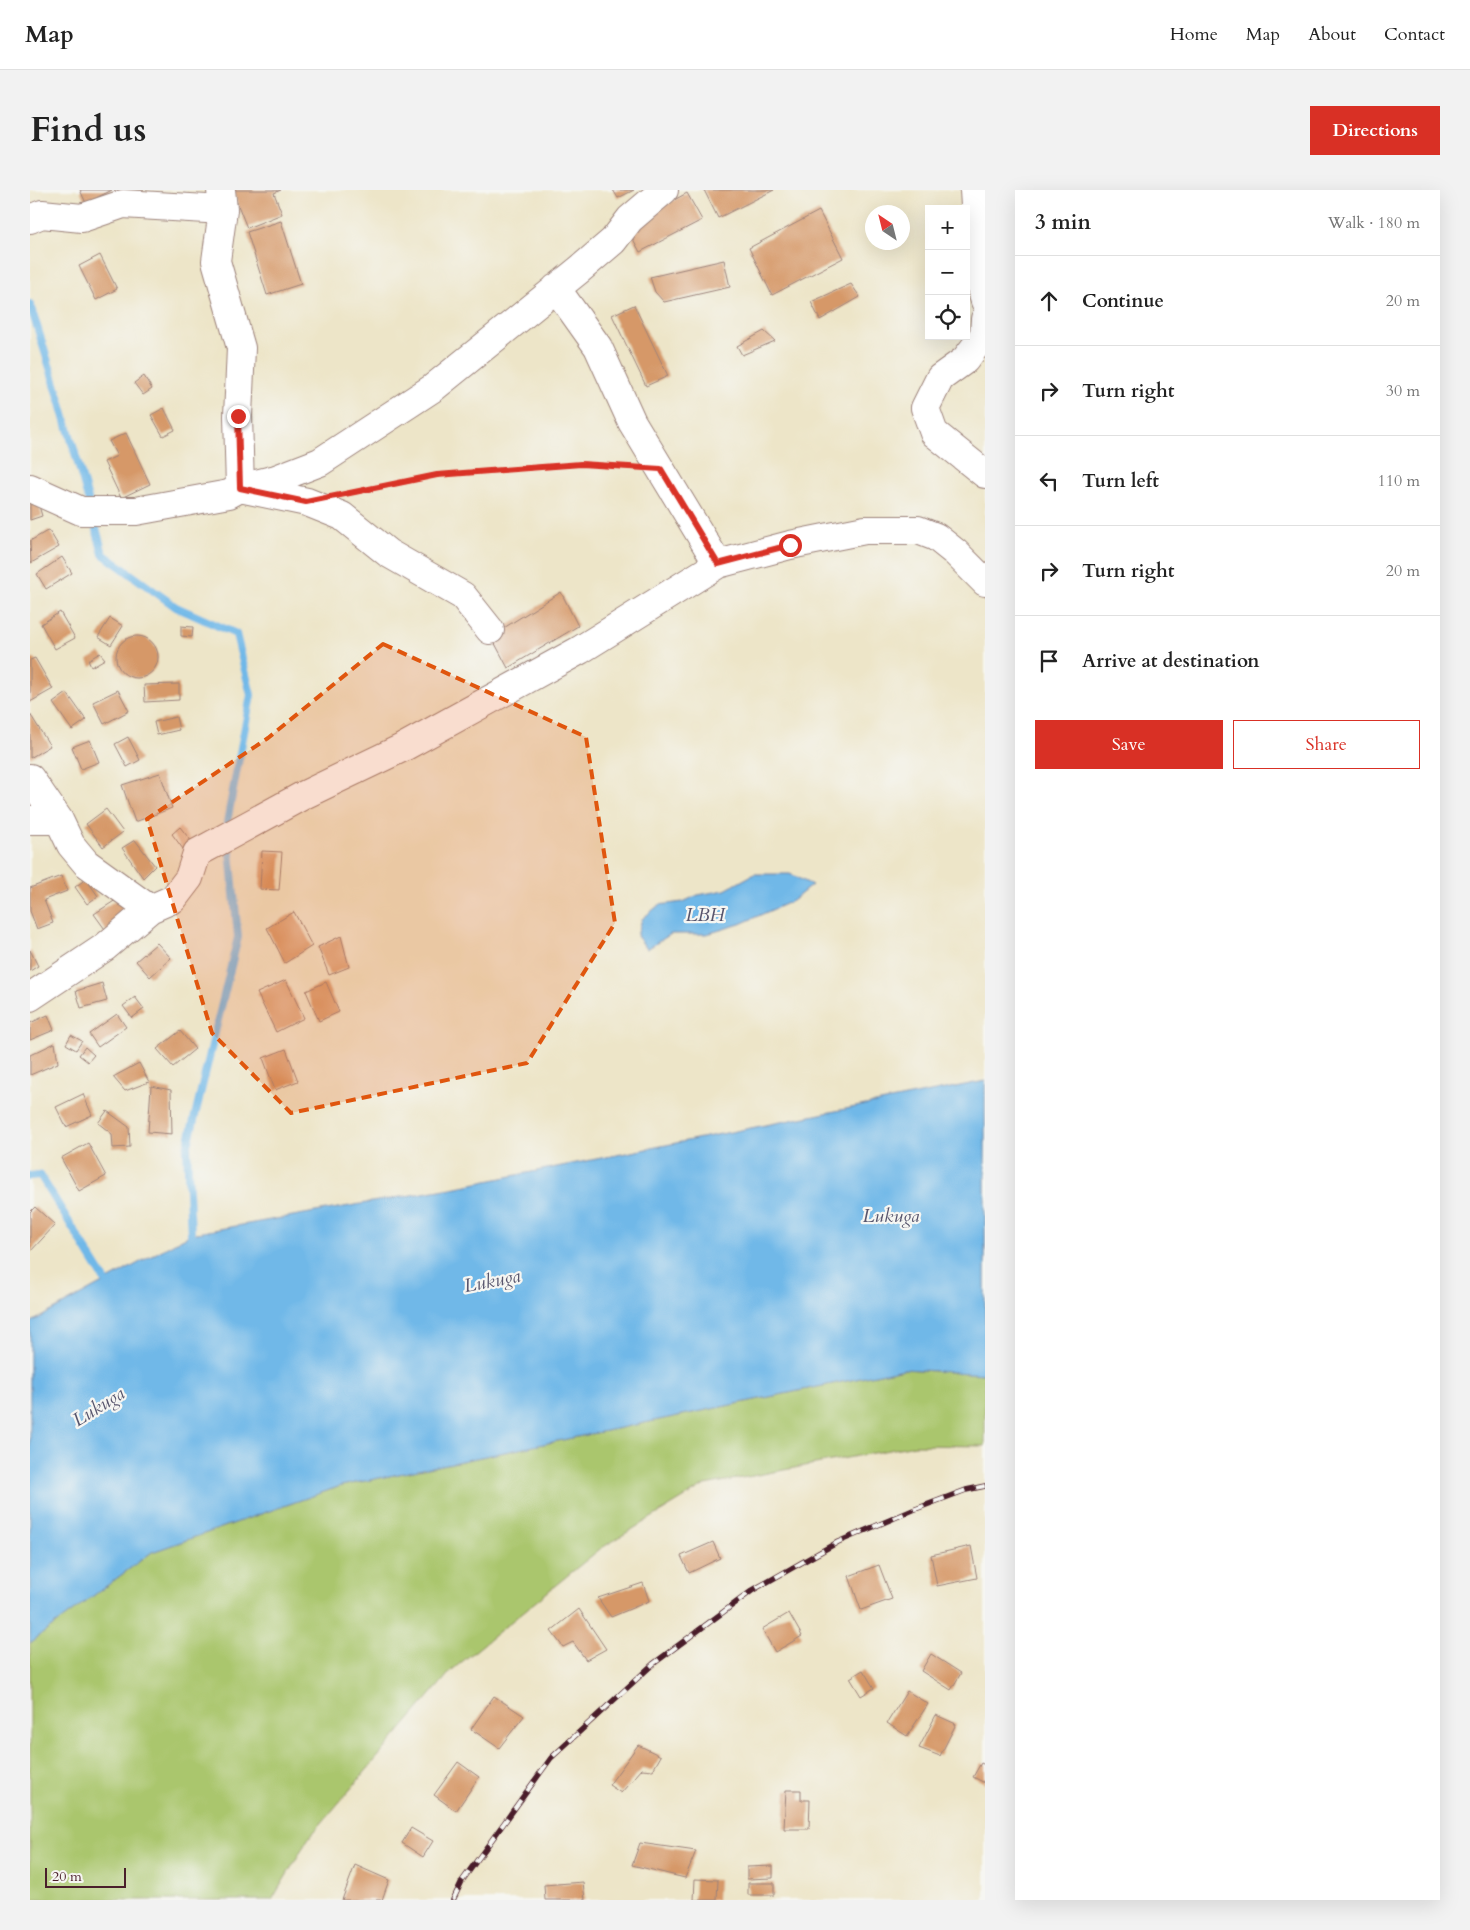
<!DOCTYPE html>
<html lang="en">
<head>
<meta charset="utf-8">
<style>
	:root { --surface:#fff; --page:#f2f2f2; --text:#222; --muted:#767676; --line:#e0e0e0; --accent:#d93025 }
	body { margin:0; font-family:Cardo,serif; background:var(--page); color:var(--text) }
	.controls { position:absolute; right:15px; top:15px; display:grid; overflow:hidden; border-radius:0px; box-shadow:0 5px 20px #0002 }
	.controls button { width:45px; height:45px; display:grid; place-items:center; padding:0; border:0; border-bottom:1px solid var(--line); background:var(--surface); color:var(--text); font:25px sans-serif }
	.compass { position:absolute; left:835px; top:15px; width:45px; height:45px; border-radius:50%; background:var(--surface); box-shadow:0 5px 20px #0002; rotate:325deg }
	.scale { position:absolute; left:15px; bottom:12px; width:81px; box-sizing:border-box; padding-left:5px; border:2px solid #4a1f2b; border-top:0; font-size:14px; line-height:18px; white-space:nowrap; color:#4a1f2b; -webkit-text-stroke:4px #f6f6f2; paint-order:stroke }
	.stop { position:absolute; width:15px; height:15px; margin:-11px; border:4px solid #d93025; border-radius:50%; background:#fff }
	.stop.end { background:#d93025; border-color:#fff; box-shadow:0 1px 5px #0008 }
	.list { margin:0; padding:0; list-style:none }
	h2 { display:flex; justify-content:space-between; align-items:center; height:65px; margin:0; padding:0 20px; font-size:21px }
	h2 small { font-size:16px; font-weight:400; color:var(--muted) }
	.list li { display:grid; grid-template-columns:32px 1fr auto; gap:15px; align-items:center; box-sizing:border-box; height:90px; padding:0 20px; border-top:1px solid var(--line) }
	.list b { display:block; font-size:19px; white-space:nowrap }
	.list em { font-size:16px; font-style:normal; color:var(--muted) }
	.actions { display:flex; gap:10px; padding:15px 20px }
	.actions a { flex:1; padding:11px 0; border:1px solid var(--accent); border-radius:0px; text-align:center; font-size:18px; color:var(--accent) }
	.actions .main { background:var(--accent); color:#fff }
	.icon { flex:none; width:28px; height:28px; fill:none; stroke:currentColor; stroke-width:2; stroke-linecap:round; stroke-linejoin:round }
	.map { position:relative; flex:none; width:955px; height:1710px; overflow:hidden; border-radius:0px }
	header { display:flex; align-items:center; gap:30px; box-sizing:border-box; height:70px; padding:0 25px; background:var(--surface); border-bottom:1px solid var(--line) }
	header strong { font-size:24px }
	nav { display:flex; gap:28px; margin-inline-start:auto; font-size:18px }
	.intro { display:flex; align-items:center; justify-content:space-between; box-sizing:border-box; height:120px; padding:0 30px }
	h1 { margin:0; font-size:35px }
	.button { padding:12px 22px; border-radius:0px; background:var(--accent); color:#fff; font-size:18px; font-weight:700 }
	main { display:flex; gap:30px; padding:0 30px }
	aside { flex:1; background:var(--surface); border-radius:0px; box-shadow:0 5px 20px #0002 }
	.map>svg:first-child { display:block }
	.green { fill:#aac66d; stroke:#7a724c }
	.water { fill:#70b8e8; stroke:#5d6c8a }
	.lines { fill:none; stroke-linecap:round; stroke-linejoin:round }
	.stream { stroke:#70b8e8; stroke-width:8 }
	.building { fill:#d69867 }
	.street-casing { stroke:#9c827a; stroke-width:30 }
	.path { stroke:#9c827a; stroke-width:3; stroke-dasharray:1 4; stroke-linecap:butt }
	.street { stroke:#fff; stroke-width:28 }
	.rail-casing { stroke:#4a1f2b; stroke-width:5.5 }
	.rail { stroke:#f6f6f2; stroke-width:4; stroke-dasharray:11; stroke-linecap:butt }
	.route { stroke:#d93025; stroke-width:6 }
	.marked { fill:#e0560e; fill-opacity:0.2; stroke:#e0560e; stroke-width:4; stroke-dasharray:10 6; stroke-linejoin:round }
	.labels { text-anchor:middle; stroke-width:4.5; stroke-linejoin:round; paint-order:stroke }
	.water-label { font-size:19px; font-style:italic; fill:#57556d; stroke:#f6f6f2 }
</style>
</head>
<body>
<header>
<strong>Map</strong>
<nav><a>Home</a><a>Map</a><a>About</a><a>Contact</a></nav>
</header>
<div class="intro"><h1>Find us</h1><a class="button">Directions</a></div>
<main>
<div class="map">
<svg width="955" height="1710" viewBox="0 0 955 1710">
	<rect width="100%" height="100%" fill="#f6f6f2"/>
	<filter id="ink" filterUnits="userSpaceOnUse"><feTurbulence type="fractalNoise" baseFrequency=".02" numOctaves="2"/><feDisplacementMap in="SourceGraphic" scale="10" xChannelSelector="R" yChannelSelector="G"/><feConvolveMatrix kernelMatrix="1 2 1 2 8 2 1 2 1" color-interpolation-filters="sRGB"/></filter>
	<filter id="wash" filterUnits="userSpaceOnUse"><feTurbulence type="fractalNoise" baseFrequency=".0096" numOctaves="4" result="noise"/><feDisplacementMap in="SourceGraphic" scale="20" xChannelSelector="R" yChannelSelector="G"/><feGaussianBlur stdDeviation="1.12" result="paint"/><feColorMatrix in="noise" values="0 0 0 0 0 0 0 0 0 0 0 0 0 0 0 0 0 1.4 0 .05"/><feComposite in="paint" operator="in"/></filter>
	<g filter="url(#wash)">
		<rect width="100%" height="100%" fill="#ede5c8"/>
		<!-- green -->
		<path class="green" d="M874 1179 955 1184V1256L885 1255 675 1295 570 1359 422 1480 278 1649 242 1710H0V1453L122 1362 311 1296Z"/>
		<!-- water -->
		<path class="water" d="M724 684H760L782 695 762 711 710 734 677 744H641L617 759 607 746 612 729 629 715 653 712 668 705 695 700Z
			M955 891V1184L874 1179 311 1296 122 1362 0 1453V1133L161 1044 427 997Z"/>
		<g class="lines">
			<!-- stream -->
			<path class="stream" d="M0 114 30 210 60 316
				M63 327 73 364 146 417 206 444 221 505 197 632 198 640
				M0 986 10 985 81 1100
				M163 1053 161 1044 157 959 208 747 199 651"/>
		</g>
		<g id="blocks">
			<!-- building -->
			<path class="building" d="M50 0H82L56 13Z
				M202 0H251L244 3 252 24 217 38Z
				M583 0H604L588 8Z
				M674 0H744L688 28Z
				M657 3 672 30 610 62 596 36Z
				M789 21 813 68 742 105 719 58Z
				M251 31 271 94 237 105 217 42Z
				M70 65 87 99 66 110 49 76Z
				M694 70 700 97 634 112 625 102 620 87Z
				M821 94 830 107 790 130 781 112Z
				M604 115 638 186 616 196 582 125Z
				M734 141 745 151 712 165 707 156Z
				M114 186 122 199 113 205 104 193Z
				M134 218 145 240 133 246 121 225Z
				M96 243 120 294 91 308 74 272 87 266 79 251Z
				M7 309 12 326 0 330V311Z
				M19 340 29 357 1 373 0 351Z
				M32 367 42 383 16 399 7 384Z
				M531 402 548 436 478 478 461 446Z
				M30 422 45 448 25 459 11 434Z
				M80 428 93 436 81 455 68 447Z
				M151 436 163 437 162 447 151 446Z
				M86 467a21 21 0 1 1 42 0a21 21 0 1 1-42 0Z
				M70 463 75 469 61 477 58 470Z
				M5 468 23 499 0 512V470Z
				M149 494V510L115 512 114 495Z
				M88 500 99 521 74 534 63 512Z
				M37 503 56 530 42 540 23 513Z
				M0 524 20 556 0 568Z
				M146 527 149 540 127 545 124 532Z
				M98 547 110 570 97 577 85 554Z
				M60 550 69 572 51 579 42 557Z
				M130 583 142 618 105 632 92 595Z
				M76 619 93 642 73 657 56 634Z
				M150 637 162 652 153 659 142 644Z
				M105 650 125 676 113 688 92 658Z
				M232 661 252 662 249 700 230 699Z
				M31 686 37 701 14 710 23 733 7 739 0 721V698Z
				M56 689 68 706 57 714 45 697Z
				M89 708 101 727 77 742 64 724Z
				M264 722 282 756 255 773 237 738Z
				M311 746 319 777 299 785 288 757Z
				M127 753 141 768 120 787 106 771Z
				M0 760 8 776 0 781Z
				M256 790 274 828 246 842 227 803Z
				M296 792 309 822 289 831 276 801Z
				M72 793 77 811 51 818 46 801Z
				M105 807 114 819 102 828 93 816Z
				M87 824 96 837 68 857 59 844Z
				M18 825 24 840 0 850V833Z
				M150 841 165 859 143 877 127 859Z
				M41 845 52 851 46 860 36 854Z
				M25 853 28 873 0 885V865Z
				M55 857 64 865 58 872 49 865Z
				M256 859 268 891 245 900 233 868Z
				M109 873 119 892 95 901 83 887Z
				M121 896 141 900 142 944 118 942Z
				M53 904 62 925 36 937 26 917Z
				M77 921 99 937 100 957 83 958 82 944 68 933Z
				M58 953 76 986 49 1001 31 968Z
				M5 1017 25 1035 0 1062V1022Z
				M683 1352 690 1368 659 1383 651 1366Z
				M941 1356 947 1388 907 1396 901 1365Z
				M849 1375 862 1409 831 1420 819 1386Z
				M613 1393 619 1411 581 1427 568 1408Z
				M549 1419 576 1459 556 1470 543 1452 533 1457 521 1441Z
				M759 1423 772 1446 745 1462 732 1439Z
				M901 1464 931 1483 921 1500 891 1481Z
				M833 1480 844 1498 831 1506 820 1488Z
				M877 1501 898 1514 877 1546 857 1533Z
				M464 1506 494 1526 469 1558 441 1539Z
				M906 1525 926 1534 910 1566 889 1558Z
				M608 1555 631 1566 623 1580 612 1579 591 1603 579 1595Z
				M428 1572 449 1587 426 1621 404 1605Z
				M951 1573 955 1575V1593L943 1587Z
				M756 1600H771V1610H780L779 1639H754Z
				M381 1638 403 1651 393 1667 372 1653Z
				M610 1653 666 1661 655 1688 602 1675Z
				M325 1675 359 1690 352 1710H312Z
				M743 1676V1688L717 1689V1677Z
				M665 1689 688 1690 687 1710H664Z
				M553 1692 555 1710H515L514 1695Z
				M718 1693H744V1705H718Z"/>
		</g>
	</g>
	<g filter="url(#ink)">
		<use href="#blocks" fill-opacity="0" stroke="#9c827a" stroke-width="1"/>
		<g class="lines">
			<!-- street casing -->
			<g class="street-casing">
				<path id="street" d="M191 0 193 20 186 71 211 158 208 226 210 298 277 312 312 326 358 363 433 406 460 440
					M944 0 950 94 955 111
					M0 29 12 24 52 28 93 14 193 20
					M526 98 568 157 602 232 688 374
					M955 129 954 145 935 170 910 188 895 218 904 243 955 284
					M0 298 51 321H106L199 304 210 298 246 289 290 272 403 198 549 80 583 51 600 29 634 0
					M0 588 29 630 41 655 56 673 120 719
					M0 630H29
					M0 807 75 757 120 719 143 709 159 688 167 663 272 606 372 558 550 460 688 374 760 355 835 340H888L906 347 926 363 955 392"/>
			</g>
			<!-- path -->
			<path class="path" d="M326 302 407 285 551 274 598 277"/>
			<!-- street -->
			<use href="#street" class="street"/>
			<!-- rail casing -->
			<g class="rail-casing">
				<path id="rail" d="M423 1710 432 1691 521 1568 623 1474 723 1400 808 1352 883 1320 936 1300 955 1296"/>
			</g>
			<!-- rail -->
			<use href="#rail" class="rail"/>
		</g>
	</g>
	<g class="lines" filter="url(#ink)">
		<!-- route -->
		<path class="route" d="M208 226 210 298 276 312 407 285 551 274 631 279 688 374 760 355"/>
	</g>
	<!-- marked area -->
	<path class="marked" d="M353 454 556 547 585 733 497 873 261 923 182 843 117 629 238 548Z"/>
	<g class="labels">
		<!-- water labels -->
		<g class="water-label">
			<text x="675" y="731">LBH</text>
			<text x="861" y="1032">Lukuga</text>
			<text transform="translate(462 1090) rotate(-11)" y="7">Lukuga</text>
			<text transform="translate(68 1216) rotate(-32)" y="7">Lukuga</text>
		</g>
	</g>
</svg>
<div class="controls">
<button>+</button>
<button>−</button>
<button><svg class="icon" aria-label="locate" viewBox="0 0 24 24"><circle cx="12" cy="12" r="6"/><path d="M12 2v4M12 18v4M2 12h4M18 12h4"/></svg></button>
</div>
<svg class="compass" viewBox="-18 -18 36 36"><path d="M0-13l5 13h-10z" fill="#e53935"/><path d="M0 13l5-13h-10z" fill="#767676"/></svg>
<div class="scale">20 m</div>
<div class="stop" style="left:760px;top:355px"></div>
<div class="stop end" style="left:208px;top:226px"></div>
</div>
<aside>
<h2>3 min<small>Walk · 180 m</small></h2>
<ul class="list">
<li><svg class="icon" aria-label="ahead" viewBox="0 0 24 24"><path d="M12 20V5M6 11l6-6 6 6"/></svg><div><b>Continue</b></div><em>20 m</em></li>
<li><svg class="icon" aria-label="right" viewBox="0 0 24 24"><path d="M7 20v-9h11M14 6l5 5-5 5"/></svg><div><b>Turn right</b></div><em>30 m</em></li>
<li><svg class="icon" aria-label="left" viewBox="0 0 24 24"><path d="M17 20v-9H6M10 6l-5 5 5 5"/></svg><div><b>Turn left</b></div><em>110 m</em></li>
<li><svg class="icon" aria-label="right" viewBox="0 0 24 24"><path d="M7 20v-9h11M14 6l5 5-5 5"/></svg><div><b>Turn right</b></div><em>20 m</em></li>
<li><svg class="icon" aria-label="arrive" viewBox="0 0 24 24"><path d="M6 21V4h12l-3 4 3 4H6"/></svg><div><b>Arrive at destination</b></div></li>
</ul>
<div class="actions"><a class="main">Save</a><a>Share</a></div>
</aside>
</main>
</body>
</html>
